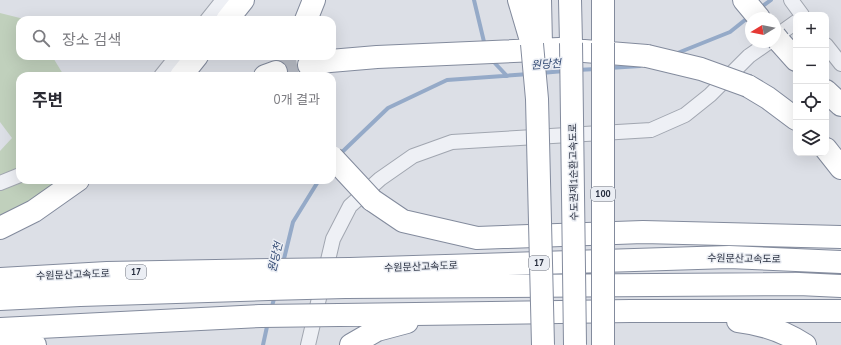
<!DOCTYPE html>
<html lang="ko">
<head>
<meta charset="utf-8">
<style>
	:root { --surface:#fff; --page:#f7f7f7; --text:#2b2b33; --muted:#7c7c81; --line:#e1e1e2 }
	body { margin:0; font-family:"PT Sans","Noto Sans KR",sans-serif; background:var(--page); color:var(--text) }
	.controls { position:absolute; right:12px; top:12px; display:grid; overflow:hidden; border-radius:8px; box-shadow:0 4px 16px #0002 }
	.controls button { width:36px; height:36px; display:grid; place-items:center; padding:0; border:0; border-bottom:1px solid var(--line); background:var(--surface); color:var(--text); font:20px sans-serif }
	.compass { position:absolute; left:745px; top:12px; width:36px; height:36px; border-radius:50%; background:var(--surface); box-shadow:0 4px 16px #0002; rotate:260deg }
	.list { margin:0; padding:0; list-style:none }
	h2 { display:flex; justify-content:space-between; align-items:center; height:52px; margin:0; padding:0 16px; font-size:17px }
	h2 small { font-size:13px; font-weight:400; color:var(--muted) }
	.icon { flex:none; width:22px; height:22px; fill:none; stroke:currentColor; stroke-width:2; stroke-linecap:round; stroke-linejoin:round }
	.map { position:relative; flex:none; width:841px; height:345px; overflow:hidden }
	.search { position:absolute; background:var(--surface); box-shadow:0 4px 16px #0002; left:16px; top:16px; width:320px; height:44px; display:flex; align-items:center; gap:10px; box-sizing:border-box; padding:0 14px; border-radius:12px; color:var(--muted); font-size:15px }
	.panel { position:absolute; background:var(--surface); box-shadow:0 4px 16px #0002; left:16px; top:72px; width:320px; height:112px; border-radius:12px }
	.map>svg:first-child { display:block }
	.green { fill:#c0d0bc }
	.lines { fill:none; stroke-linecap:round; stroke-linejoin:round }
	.stream { stroke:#95aac8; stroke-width:4 }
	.highway-tunnel { stroke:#b7bbc4; stroke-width:22; stroke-dasharray:22 11; stroke-linecap:butt }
	.street-casing { stroke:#a1a6b0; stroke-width:16 }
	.highway-casing { stroke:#838b9d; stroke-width:24 }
	.street { stroke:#eef0f5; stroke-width:14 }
	.highway { stroke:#fff; stroke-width:22 }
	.highway-bridge-casing { stroke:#838b9d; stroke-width:24; stroke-linecap:butt }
	.highway-bridge { stroke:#fff; stroke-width:22 }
	.labels { text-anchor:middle; stroke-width:3; stroke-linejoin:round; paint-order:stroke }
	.shield { fill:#ebeef4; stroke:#606674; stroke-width:1 }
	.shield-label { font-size:9px; font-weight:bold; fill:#252c3d }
	.street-label { font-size:10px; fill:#252c3d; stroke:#ebeef4 }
	.water-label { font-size:11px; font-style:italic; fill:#2f4771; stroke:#ebeef4 }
</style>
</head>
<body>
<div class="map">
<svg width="841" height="345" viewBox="0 0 841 345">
	<rect width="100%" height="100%" fill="#dcdfe6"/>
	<!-- green -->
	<path class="green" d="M0 13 28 20H20V56H52L63 74 70 76H20V180H67L0 229V151L12 138 0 122Z"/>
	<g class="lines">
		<!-- stream -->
		<path class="stream" d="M474 0 485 46
			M760 8 771 0
			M675 54 730 32 750 16
			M491 59 507 76
			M609 68 640 66
			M577 70 596 69
			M541 73 564 71
			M339 155 388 108 447 80 529 74
			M283 263 293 222 319 180
			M271 310 275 295
			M263 345 268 322"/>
		<!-- highway-tunnel -->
		<path class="highway-tunnel" d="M276 72 309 65"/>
		<!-- street casing -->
		<g class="street-casing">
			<path id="street" d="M791 0 802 15
				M207 20 223 0
				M775 37 796 22
				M826 45 841 64
				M161 76 177 56
				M0 183 20 175
				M308 345 333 239 350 206 380 179 413 156 452 142 651 130 685 115 710 95 749 56 769 42"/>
		</g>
		<!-- highway casing -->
		<g class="highway-casing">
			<path id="highway" d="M519 0 532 44
				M540 0 541 44
				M570 0 571 43
				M603 0V43
				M744 0 759 18
				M227 20 243 0
				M306 20 314 0
				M779 41 796 60
				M309 65 330 61 377 57 559 49 647 56
				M181 76 197 56
				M265 76 276 72
				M748 86 768 98 796 119
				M826 91 841 105
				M826 149 841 168
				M372 200 403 221 477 238 643 232 841 237
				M0 228 34 211 78 180
				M350 269 729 257 841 262
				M0 279 107 273 273 270
				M345 287 799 284 841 286
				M0 299 80 295 268 289
				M339 315 630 311H841
				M738 321C764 324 784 331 805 345
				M0 329 261 316
				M0 341 35 345
				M351 345 377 330 407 322"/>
		</g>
		<!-- street -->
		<use href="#street" class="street"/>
		<!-- highway -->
		<use href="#highway" class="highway"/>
		<!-- highway-bridge casing -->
		<g class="highway-bridge-casing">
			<path id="highway-bridge" d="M775 36 779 41
				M571 43 575 345
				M532 44 537 99 543 345
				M647 56 701 69 748 86
				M332 157 372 200
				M273 270 350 269
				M268 289 345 287
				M261 316 339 315
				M603 345V43"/>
		</g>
		<!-- highway-bridge -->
		<use href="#highway-bridge" class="highway-bridge"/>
	</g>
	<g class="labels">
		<!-- shield labels -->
		<g class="shield">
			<rect x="591" y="187" width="24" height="14" rx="3"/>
			<rect x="529" y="256" width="20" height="14" rx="3"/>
			<rect x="126" y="265" width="20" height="14" rx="3"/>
		</g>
		<g class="shield-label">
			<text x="603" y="197">100</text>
			<text x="539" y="266">17</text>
			<text x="136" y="275">17</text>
		</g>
		<!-- street labels -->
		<g class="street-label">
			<text transform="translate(573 172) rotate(-91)" y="4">수도권제1순환고속도로</text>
			<text transform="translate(744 258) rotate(1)" y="4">수원문산고속도로</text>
			<text transform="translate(421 266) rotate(-2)" y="4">수원문산고속도로</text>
			<text transform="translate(73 274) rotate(-2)" y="4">수원문산고속도로</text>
		</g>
		<!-- water labels -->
		<g class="water-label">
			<text transform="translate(546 64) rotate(-4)" y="4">원당천</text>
			<text transform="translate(275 257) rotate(-76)" y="4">원당천</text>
		</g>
	</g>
</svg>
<div class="controls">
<button>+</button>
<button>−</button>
<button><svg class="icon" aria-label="locate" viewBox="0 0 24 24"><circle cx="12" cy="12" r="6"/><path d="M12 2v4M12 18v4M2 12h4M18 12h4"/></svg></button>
<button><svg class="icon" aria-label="layers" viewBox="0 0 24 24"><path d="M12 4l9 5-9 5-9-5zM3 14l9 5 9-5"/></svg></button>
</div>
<svg class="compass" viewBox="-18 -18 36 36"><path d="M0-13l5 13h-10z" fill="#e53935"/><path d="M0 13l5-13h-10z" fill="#7c7c81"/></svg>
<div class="search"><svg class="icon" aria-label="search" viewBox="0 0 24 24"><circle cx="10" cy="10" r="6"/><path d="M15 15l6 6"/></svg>장소 검색</div>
<section class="panel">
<h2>주변<small>0개 결과</small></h2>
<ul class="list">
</ul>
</section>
</div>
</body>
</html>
